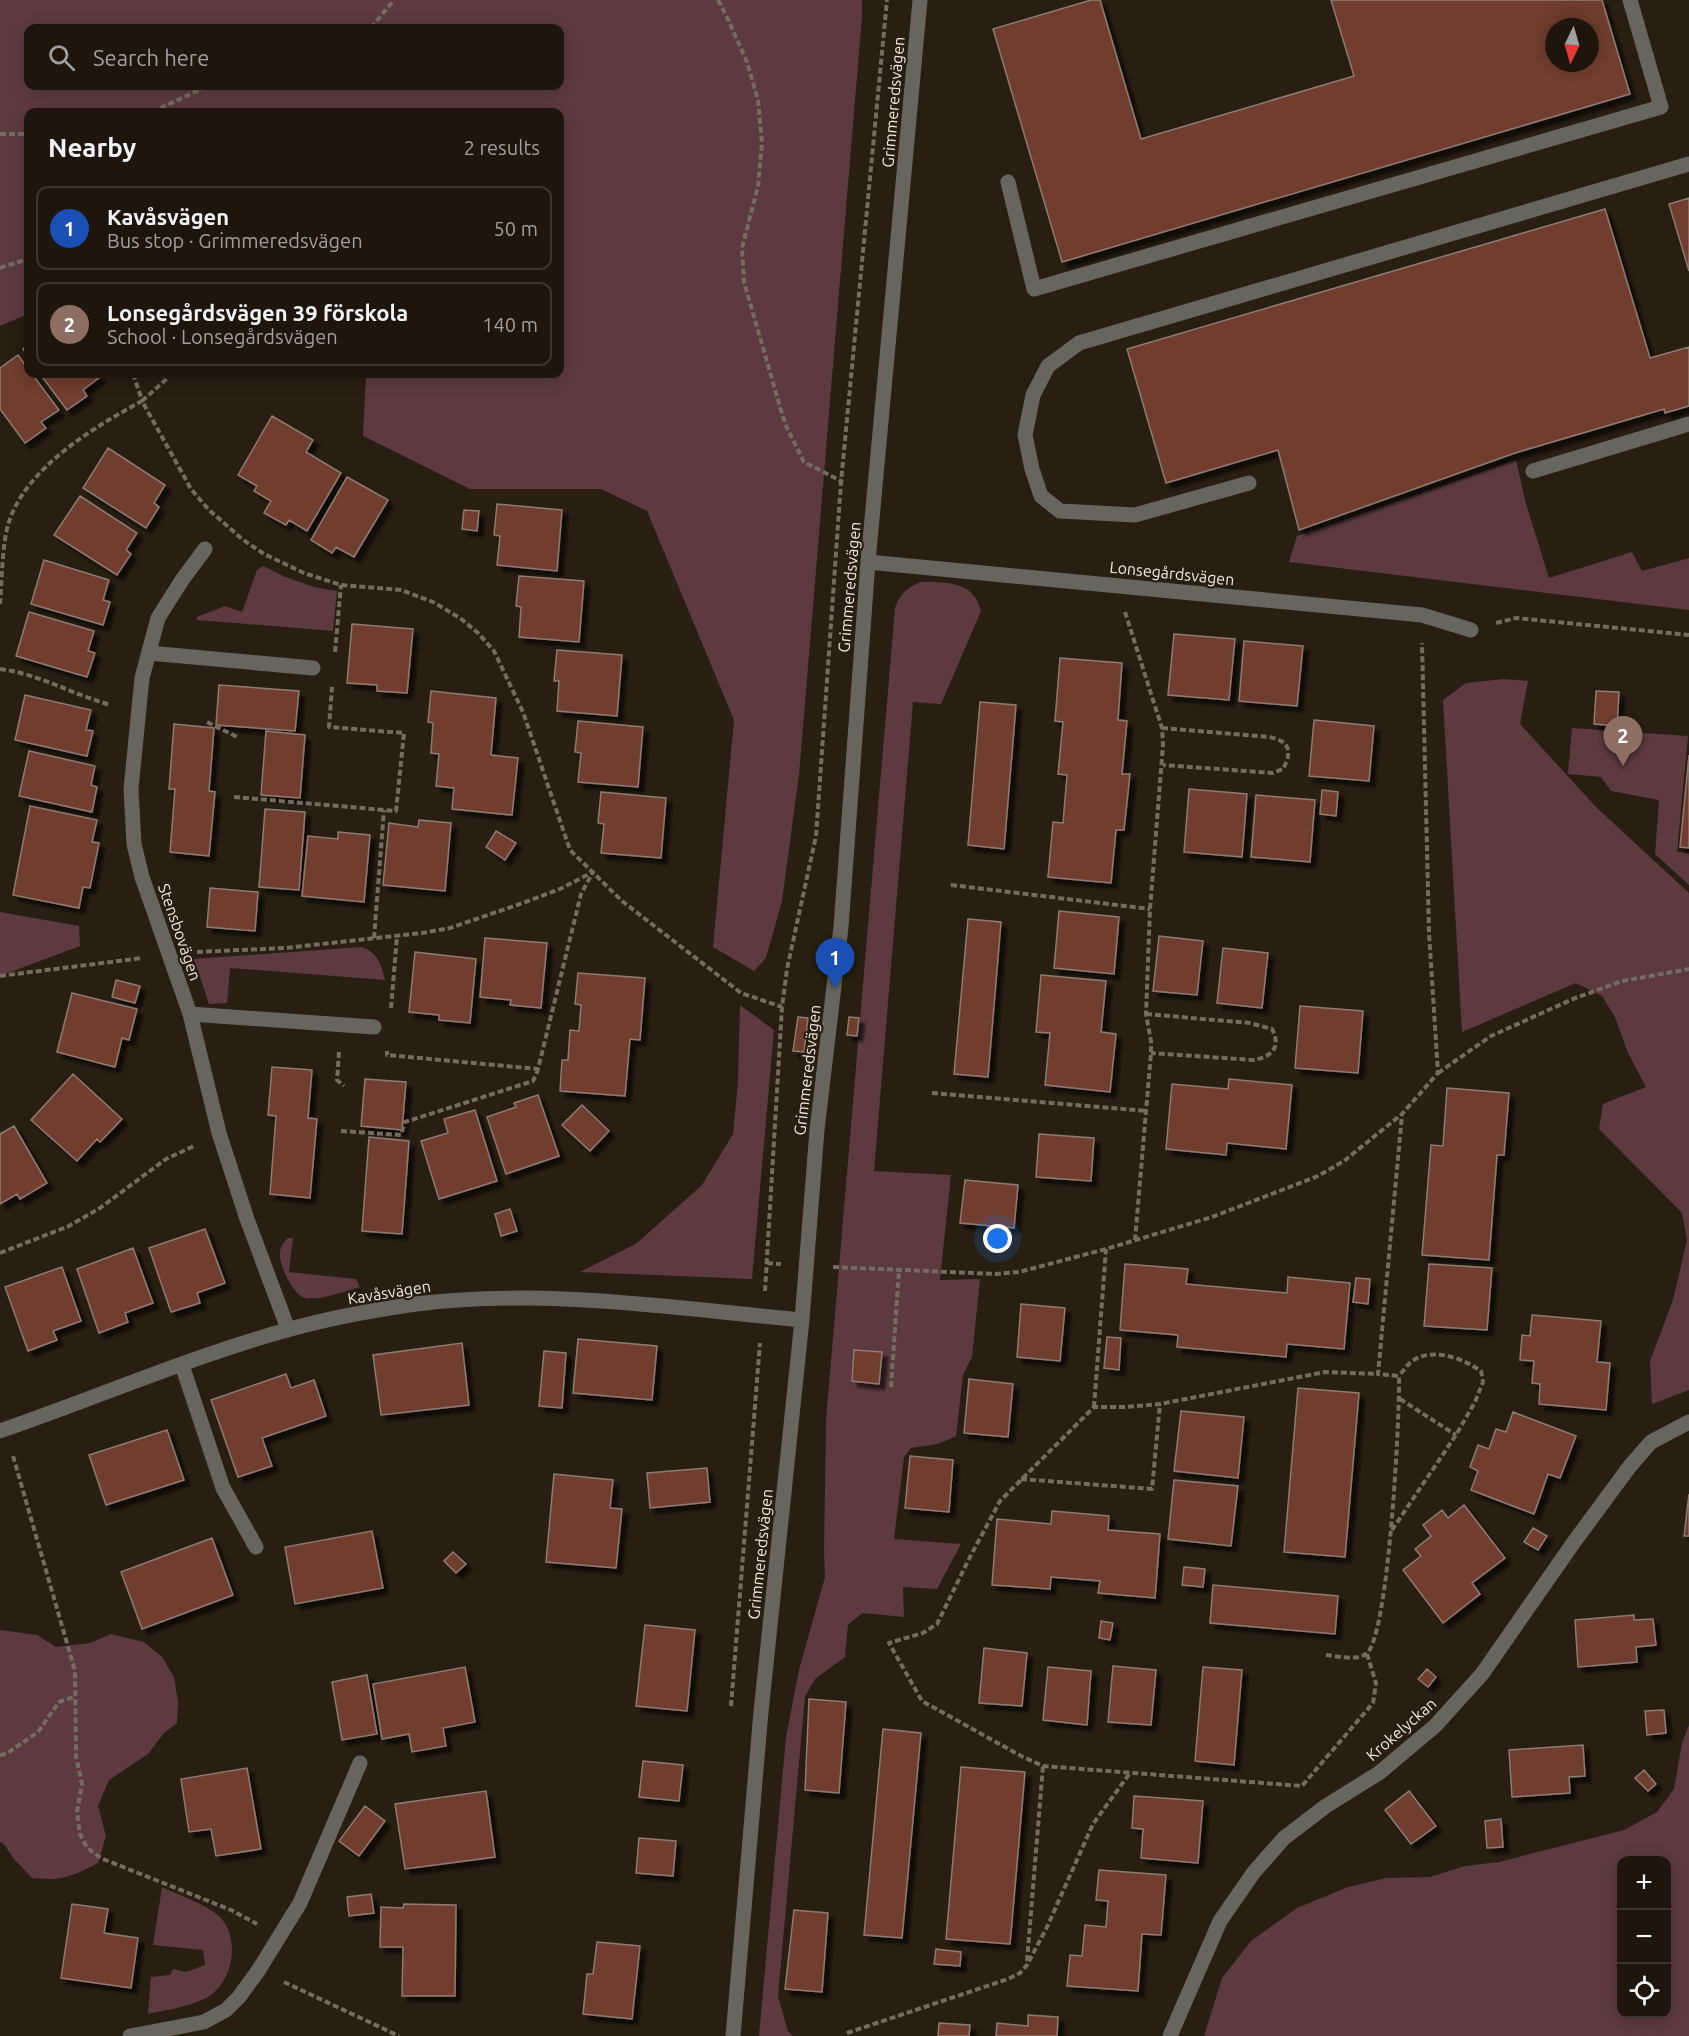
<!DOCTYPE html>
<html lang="en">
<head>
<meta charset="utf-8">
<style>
	:root { --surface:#1e160d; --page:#2b231b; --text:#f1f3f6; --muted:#a19f9d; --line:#3c352e; --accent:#db2777 }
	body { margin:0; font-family:Ubuntu,sans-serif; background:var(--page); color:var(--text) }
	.controls { position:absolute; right:18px; bottom:18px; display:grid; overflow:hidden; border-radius:12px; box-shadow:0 3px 15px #0003 }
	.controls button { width:54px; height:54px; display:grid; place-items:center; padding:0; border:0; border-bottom:2px solid var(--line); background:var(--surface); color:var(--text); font:30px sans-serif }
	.compass { position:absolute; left:1545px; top:18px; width:54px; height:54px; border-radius:50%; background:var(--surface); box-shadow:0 3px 15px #0003; rotate:185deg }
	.you { position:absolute; left:998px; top:1239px; width:21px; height:21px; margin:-15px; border:4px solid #fff; border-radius:50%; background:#1a73e8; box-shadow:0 0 0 9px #1a73e833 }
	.badge { display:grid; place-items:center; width:39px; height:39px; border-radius:50%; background:var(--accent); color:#fff; font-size:20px; font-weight:700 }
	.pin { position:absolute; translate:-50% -50px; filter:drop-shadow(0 2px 3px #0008) }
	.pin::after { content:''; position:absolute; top:32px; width:21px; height:18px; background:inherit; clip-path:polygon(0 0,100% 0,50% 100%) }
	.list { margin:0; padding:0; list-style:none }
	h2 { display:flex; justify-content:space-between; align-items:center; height:78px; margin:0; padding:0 24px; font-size:26px }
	h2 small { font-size:20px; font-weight:400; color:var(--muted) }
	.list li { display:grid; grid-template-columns:39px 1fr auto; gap:18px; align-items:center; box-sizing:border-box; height:84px; margin:0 12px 12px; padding:0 12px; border:2px solid var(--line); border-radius:12px }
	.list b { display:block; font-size:22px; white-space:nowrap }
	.list p { margin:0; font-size:20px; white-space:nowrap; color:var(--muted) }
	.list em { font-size:20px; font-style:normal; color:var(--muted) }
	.icon { flex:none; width:33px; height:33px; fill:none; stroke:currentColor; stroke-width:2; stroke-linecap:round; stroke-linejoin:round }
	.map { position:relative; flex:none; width:1689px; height:2036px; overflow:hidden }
	.search { position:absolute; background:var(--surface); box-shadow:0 3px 15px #0003; left:24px; top:24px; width:540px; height:66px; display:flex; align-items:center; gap:15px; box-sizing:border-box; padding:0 21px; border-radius:12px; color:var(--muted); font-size:22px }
	.panel { position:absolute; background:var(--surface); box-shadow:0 3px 15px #0003; left:24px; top:108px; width:540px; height:270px; border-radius:12px }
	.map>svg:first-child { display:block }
	.green { fill:#5c3a40; fill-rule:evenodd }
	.building { fill:#6f3e2d; stroke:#8e7a73; stroke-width:1.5; fill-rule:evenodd; filter:url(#shadow) }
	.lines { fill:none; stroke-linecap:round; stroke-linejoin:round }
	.path { stroke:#756c61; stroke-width:4; stroke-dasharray:6 3; stroke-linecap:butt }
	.minor { stroke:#66665e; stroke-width:15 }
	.labels { text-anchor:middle; stroke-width:4.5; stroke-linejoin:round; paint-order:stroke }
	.street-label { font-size:16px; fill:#f0e9e0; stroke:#281e11 }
</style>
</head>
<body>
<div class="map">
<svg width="1689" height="2036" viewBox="0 0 1689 2036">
	<defs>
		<filter id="shadow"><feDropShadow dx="5.5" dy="5.5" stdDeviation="1.5" flood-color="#0009"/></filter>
	</defs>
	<rect width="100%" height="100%" fill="#281e11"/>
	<!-- green -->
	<path class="green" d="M0 0H862V16L799 775 782 901 766 958 754 971 713 947 734 720 647 511 601 489H470L363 436 366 374H560V112H28V314L0 326ZM28 28H560V86H28Z
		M1516 460 1526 504 1549 578 1632 552 1642 571 1689 558V610L1289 562 1297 536Z
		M263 566 283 576 314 587 337 591 333 631 197 620V617L225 606 242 612 257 570Z
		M921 582C947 582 974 581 981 611L941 704 913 702 874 1171 951 1175 940 1280 980 1279 972 1357 963 1375 956 1436 938 1444 911 1448 904 1457 894 1539 961 1544 937 1589 903 1587 904 1617 862 1613 848 1625 845 1657 815 1679 805 1696 778 1996 788 2031 793 2036H759L786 1737 799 1670 825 1577 824 1551 826 1420 895 608C900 594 907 587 921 582Z
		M1503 679 1528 681 1520 724 1596 807 1689 893V1390L1652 1404 1650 1361 1673 1300 1687 1240 1682 1213 1599 1129 1603 1104 1646 1087 1628 1053 1615 1017 1602 996 1576 983 1462 1032 1443 700 1466 683Z
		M1572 728 1688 736 1677 852 1689 853V885L1655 854 1659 800 1611 791 1601 777 1568 774Z
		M0 912 79 926 80 946 0 976Z
		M361 947C377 951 382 966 385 980L230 968 227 1003 209 1004 194 959Z
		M740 1005 774 1030 752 1279 580 1272 637 1243 702 1185 733 1134 738 1081Z
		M288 1238H293L289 1272 356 1279 360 1287C346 1291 319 1301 305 1298 293 1295 279 1265 280 1254 280 1247 283 1243 288 1238Z
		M0 1630 37 1635 56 1647 90 1643 111 1634 144 1642 162 1657 174 1677 178 1702 177 1723 164 1733 148 1754 109 1780 98 1806 106 1836 98 1863C71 1877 62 1881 32 1878L13 1858 4 1844 0 1842Z
		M1689 1725V2036H1204L1222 1978 1251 1941 1297 1908 1348 1887 1386 1878 1430 1877 1465 1866 1499 1862 1624 1830 1657 1812 1674 1789 1682 1743ZM1622 1860H1666V2014H1622Z
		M162 1887C180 1896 205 1903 220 1917 241 1939 233 1984 206 1998 188 2007 167 2010 148 2014L151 1977 170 1975 173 1969 186 1972 205 1965 203 1950 153 1945Z"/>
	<!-- building -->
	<path class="building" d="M1091 0H1100L1141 139 1354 76 1331 0H1602L1630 94 1062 262 993 29ZM1554 27H1590V63H1554Z
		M1689 198V271L1669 204Z
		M1605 209 1650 358 1689 347V406L1665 413 1664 409 1515 453 1299 530 1278 450 1166 483 1127 349Z
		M28 345V357L23 349Z
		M18 355 28 369V374H32L59 410 41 422 46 428 25 443 0 409V368Z
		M40 374H98L100 377 83 390 87 396 67 410Z
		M272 416 313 440 306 452 341 473 307 531 289 520 286 525 264 513 271 501 254 491 257 486 238 475Z
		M108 448 165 485 154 503 159 507 146 528 83 488Z
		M347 477 388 500 354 557 336 547 332 553 311 540Z
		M80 496 137 533 126 550 131 554 117 575 54 535Z
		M497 504 562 510 557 571 497 565 500 536 494 535Z
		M464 510 479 511 477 531 462 529Z
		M44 560 109 580 103 600 110 602 103 625 31 604Z
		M519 576 584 581 579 642 519 637 521 607 516 606Z
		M29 612 94 631 88 651 95 653 87 677 16 656Z
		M352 624 413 629 407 693 377 691V685L347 683Z
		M1174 634 1235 639 1229 700 1168 695Z
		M1244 641 1303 646 1297 706 1239 701Z
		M557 650 622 655 617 716 557 711 559 681H554Z
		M1060 658 1122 663 1118 720 1127 721 1122 774H1130L1124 830H1116L1111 883 1048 877 1053 822 1063 823 1067 775 1058 774 1063 722 1055 721Z
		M219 685 299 691 295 731 216 725Z
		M431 691 496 698 491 755 518 758 512 815 452 809 454 788 436 786 439 754 431 753 433 723 428 722Z
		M1596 691 1619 692 1617 726 1594 724Z
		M25 695 91 710 86 730 93 731 87 756 15 740Z
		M980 702 1016 705 1004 849 968 845Z
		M1314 720 1374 726 1369 781 1309 776Z
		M578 721 643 727 638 787 578 782 581 753 575 752Z
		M174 724 214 728 209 791 215 792 209 856 170 852 175 789H169Z
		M266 731 305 735 300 798 261 795Z
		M29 751 95 766 91 785 97 787 92 812 19 796Z
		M1689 755V848L1680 847Z
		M1189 789 1247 794 1242 857 1184 852Z
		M1322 790 1338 792 1336 816 1320 814Z
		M601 792 666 798 661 858 601 853 604 824 598 823Z
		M1256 795 1315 800 1310 862 1251 857Z
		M30 806 97 820 92 842 99 843 90 888 83 887 79 908 13 895Z
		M265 809 305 812 299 890 259 887Z
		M419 820 451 823 445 891 383 885 389 823 418 827Z
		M496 831 516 843 505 860 486 847Z
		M338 832 370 835 364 902 302 896 308 836 338 839Z
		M210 888 258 892 255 931 207 927Z
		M1059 911 1119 917 1114 974 1054 968Z
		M968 919 1001 922 988 1077 954 1074Z
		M1159 936 1203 941 1197 995 1153 991Z
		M485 938 547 943 541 1008 510 1005 511 1000 480 997Z
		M1223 948 1268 953 1262 1008 1217 1003Z
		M415 952 476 959 470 1023 439 1020V1015L409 1012Z
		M578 973 645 978 640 1040 630 1039 625 1096 560 1091 562 1060H568L570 1030 579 1031 581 1005 575 1004Z
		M1041 975 1106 981 1101 1032 1116 1034 1110 1092 1045 1085 1050 1033 1036 1032Z
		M116 980 140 986 135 1003 112 997Z
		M72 993 137 1009 129 1040 122 1038 115 1067 57 1052Z
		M1300 1006 1363 1011 1358 1073 1295 1068Z
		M798 1017 808 1018 804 1052 793 1051Z
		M849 1017 859 1018 857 1036 847 1035Z
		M272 1067 312 1070 308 1118 317 1119 310 1198 270 1194 276 1116 268 1115Z
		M73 1074 122 1119 100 1142 97 1139 77 1161 31 1120Z
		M365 1079 406 1082 402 1130 361 1126Z
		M1229 1079 1292 1085 1286 1149 1227 1143 1226 1155 1166 1149 1172 1084 1228 1089Z
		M1447 1088 1509 1093 1504 1155H1497L1489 1260 1422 1255 1431 1145 1443 1146Z
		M538 1095 559 1156 506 1174 487 1117 516 1107 514 1103Z
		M582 1105 609 1131 590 1151 562 1125Z
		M475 1110 497 1181 439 1199 421 1141 448 1133 444 1119Z
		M14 1126 47 1183 20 1199 17 1194 0 1204V1134Z
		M1039 1134 1094 1138 1091 1181 1036 1177Z
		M369 1137 409 1141 402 1234 362 1231Z
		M965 1180 1018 1185 1014 1228 960 1223Z
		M510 1209 517 1231 501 1236 495 1214Z
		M205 1229 225 1283 197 1293 200 1303 171 1312 149 1248Z
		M133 1248 153 1303 125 1313 128 1322 99 1333 77 1269Z
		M1125 1264 1188 1269 1186 1284 1287 1293 1288 1277 1350 1283 1344 1349 1287 1344 1286 1357 1177 1347 1178 1335 1120 1330Z
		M1429 1264 1492 1268 1487 1330 1424 1326Z
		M62 1267 81 1321 53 1331 57 1340 28 1351 5 1287Z
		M1356 1278 1370 1279 1368 1304 1353 1302Z
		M1021 1304 1065 1308 1060 1361 1017 1357Z
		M1532 1315 1601 1321 1597 1362 1610 1363 1606 1410 1539 1404 1540 1384 1532 1383 1534 1361 1520 1360 1522 1335 1530 1336Z
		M1107 1337 1121 1338 1119 1370 1104 1368Z
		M578 1339 657 1346 652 1400 573 1393Z
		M462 1343 469 1405 381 1415 373 1355Z
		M854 1350 882 1352 879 1384 852 1381Z
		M544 1351 566 1353 562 1408 539 1406Z
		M286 1374 291 1388 314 1380 326 1416 262 1438 272 1466 238 1477 211 1400Z
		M969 1379 1013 1384 1008 1437 964 1433Z
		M1298 1388 1359 1393 1345 1557 1284 1552Z
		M1181 1411 1244 1417 1238 1478 1174 1471Z
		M1513 1412 1576 1436 1560 1478 1548 1474 1534 1514 1471 1490 1478 1471 1470 1467 1478 1445 1489 1449 1496 1429 1506 1432Z
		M167 1430 184 1480 106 1505 89 1455Z
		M910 1456 953 1460 949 1512 905 1508Z
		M707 1468 710 1502 650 1508 647 1473Z
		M554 1474 613 1480 610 1508 622 1509 616 1568 546 1562Z
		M1174 1480 1238 1486 1231 1546 1168 1539Z
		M1689 1494V1536H1684Z
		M1464 1505 1505 1558 1472 1583 1480 1594 1443 1623 1403 1570 1421 1556 1415 1549 1431 1536 1423 1525 1442 1510 1448 1518Z
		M1052 1511 1109 1516 1108 1530 1160 1534 1155 1598 1098 1593 1100 1581 1051 1577 1050 1589 992 1585 997 1519 1051 1524Z
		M1533 1528 1547 1536 1538 1550 1524 1542Z
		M372 1531 383 1588 295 1604 285 1547Z
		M212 1538 233 1595 142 1629 121 1572Z
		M453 1552 466 1564 456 1573 444 1561Z
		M1184 1567 1205 1569 1203 1587 1182 1585Z
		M1213 1585 1338 1596 1335 1634 1210 1623Z
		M1634 1615V1620L1653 1619 1656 1645 1636 1647 1637 1662 1578 1667 1575 1620Z
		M1101 1621 1113 1623 1110 1640 1099 1638Z
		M645 1625 695 1630 687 1711 636 1706Z
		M984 1648 1027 1653 1022 1706 979 1703Z
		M1113 1666 1156 1670 1151 1725 1108 1722Z
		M465 1667 475 1722 443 1728 446 1746 412 1752 409 1734 382 1739 373 1684Z
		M1048 1667 1091 1671 1087 1725 1043 1720Z
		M1203 1667 1242 1670 1234 1765 1195 1761Z
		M1427 1669 1436 1677 1428 1687 1418 1679Z
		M367 1675 377 1734 342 1740 332 1682Z
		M809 1699 846 1702 839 1793 805 1790Z
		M1664 1710 1666 1733 1647 1735 1645 1711Z
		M883 1729 921 1733 902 1938 864 1935Z
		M1583 1745 1585 1776 1569 1777 1570 1793 1512 1797 1509 1750Z
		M643 1761 683 1765 679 1801 639 1797Z
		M961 1767 1025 1772 1010 1944 946 1939Z
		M247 1768 261 1849 216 1856 211 1829 189 1832 181 1779Z
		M1644 1770 1656 1784 1648 1791 1635 1778Z
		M486 1791 495 1857 405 1869 395 1804Z
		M1409 1791 1436 1826 1411 1844 1385 1810Z
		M1134 1796 1203 1801 1198 1863 1141 1858 1143 1829 1132 1828Z
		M365 1806 385 1821 359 1856 339 1841Z
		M1501 1819 1503 1847 1487 1848 1485 1821Z
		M639 1838 676 1841 673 1876 636 1873Z
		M1099 1870 1166 1875 1161 1935 1142 1934 1138 1991 1067 1986 1070 1955 1082 1956 1085 1925 1106 1927 1108 1901 1096 1900Z
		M371 1894 374 1913 349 1916 347 1897Z
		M72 1904 108 1909 104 1933 138 1938 131 1988 61 1978Z
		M404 1904 456 1905 455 1996H402L403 1947H380L381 1907 403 1908Z
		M794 1910 828 1913 822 1992 785 1989Z
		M597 1942 640 1946 632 2019 583 2014 587 1974H593Z
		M936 1949 961 1952 960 1966 934 1964Z
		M1028 2015 1058 2017 1057 2036H996L997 2023 1028 2026Z
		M939 2023 970 2025 969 2036H938Z"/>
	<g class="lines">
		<!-- path -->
		<path class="path" d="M718 0 726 15 747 62 758 100 762 143 758 186 742 248 744 282 785 424 804 462 843 482
			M371 28 394 0
			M152 112 208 86
			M0 134H28
			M0 268 28 259
			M133 374 142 400
			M142 401 172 374
			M0 604C2 581 2 542 9 522 26 468 94 427 142 401L191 489 208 509 242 539 264 554 304 573 341 585 401 590 433 602 460 618 478 633 494 651 523 712 570 850 622 901 741 993 782 1007
			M1125 612 1162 728 1163 745 1150 909 1146 1014 1151 1041V1053L1135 1240
			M1496 623 1516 618 1689 635
			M335 652 341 585
			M0 669C40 674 73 695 111 705
			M207 722 239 738
			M1162 728 1269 737C1289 741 1293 750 1283 769L1273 773 1163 765
			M234 797 396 811 404 733 329 727 332 687
			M951 885 1150 909
			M374 938 384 810
			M197 952 285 948 422 933 450 928 520 904 560 889 593 872 581 894 538 1069 387 1055V1051
			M0 976 142 958
			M391 1008 397 937
			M1146 1014 1250 1023 1272 1029C1282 1048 1271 1057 1253 1060L1151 1053
			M339 1052 337 1080 344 1086
			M1438 1073 1491 1036 1573 999 1622 981 1689 969
			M932 1093 1147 1111
			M341 1131 401 1135 405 1122 533 1081 538 1070
			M0 1253 69 1226 100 1208 166 1159 194 1146
			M767 1263 781 1264
			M833 1267 996 1274 1019 1272 1106 1249 1212 1217 1318 1176 1344 1161 1402 1114 1438 1073 1429 933 1422 643
			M765 1291 782 1007 787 969 816 836 841 482 887 0
			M891 1387 899 1270
			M1400 1399 1456 1435
			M1094 1407 1106 1249
			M13 1456 75 1671 76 1756 82 1784 77 1812 80 1834 85 1844 93 1853 103 1859 231 1910 257 1924
			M1021 1479 1152 1489 1160 1404
			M1392 1530 1456 1435 1475 1402 1483 1382 1481 1371C1462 1358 1433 1347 1412 1361 1407 1365 1403 1371 1399 1376
			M1367 1654 1376 1683 1373 1703 1302 1786 1043 1766 1023 1757 922 1701 889 1643 923 1633 937 1624 970 1557 1000 1501 1094 1407H1126L1160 1404 1325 1372 1378 1374
			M1326 1655C1337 1656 1356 1661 1366 1654 1389 1639 1400 1412 1399 1376L1378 1374 1402 1115
			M731 1706 760 1343
			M0 1755 6 1754 38 1732 59 1702 74 1697
			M1027 1961 1043 1766
			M284 1982 399 2036
			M847 2033 1008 1979 1020 1973 1027 1965 1047 1927 1093 1824 1130 1773"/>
		<!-- minor -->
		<path class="minor" d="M1008 182 1034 289 1661 107 1630 0
			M1533 471 1689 424
			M1249 483 1135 515 1060 511 1041 496 1032 469 1025 435 1033 395 1048 366 1079 343 1689 164
			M205 549 182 580 158 618 142 678 131 789 134 844 142 877 190 1014 219 1133 247 1219 288 1329
			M868 562 1422 615 1471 630
			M149 653 313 668
			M190 1014 374 1027
			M182 1365 223 1488 256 1547
			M0 1431C96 1398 190 1357 287 1330 329 1318 374 1310 416 1304 544 1288 675 1308 802 1320
			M130 2036 204 2022 226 2010 239 1997 258 1971 300 1903 360 1763
			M733 2036 761 1712 802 1320 817 1130 841 927 868 562 920 0
			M1170 2036 1220 1921 1254 1872 1284 1838 1326 1806 1379 1773 1435 1726 1482 1674 1574 1542 1630 1466 1651 1442 1689 1422"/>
	</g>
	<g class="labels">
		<!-- street labels -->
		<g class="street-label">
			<text transform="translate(893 102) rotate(-85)" y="6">Grimmeredsvägen</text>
			<text transform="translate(1172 573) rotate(6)" y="6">Lonsegårdsvägen</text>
			<text transform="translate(849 587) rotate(-85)" y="6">Grimmeredsvägen</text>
			<text transform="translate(180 932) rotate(71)" y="6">Stensbovägen</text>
			<text transform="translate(807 1070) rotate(-83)" y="6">Grimmeredsvägen</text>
			<text transform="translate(389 1292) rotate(-9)" y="6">Kavåsvägen</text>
			<text transform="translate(760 1554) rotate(-84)" y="6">Grimmeredsvägen</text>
			<text transform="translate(1401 1729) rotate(-41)" y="6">Krokelyckan</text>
		</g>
	</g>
</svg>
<div class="controls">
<button>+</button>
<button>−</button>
<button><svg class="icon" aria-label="locate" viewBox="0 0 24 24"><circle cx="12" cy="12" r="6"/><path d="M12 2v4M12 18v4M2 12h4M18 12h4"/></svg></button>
</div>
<svg class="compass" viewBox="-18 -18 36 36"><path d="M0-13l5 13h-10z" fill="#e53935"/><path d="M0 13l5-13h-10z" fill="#a19f9d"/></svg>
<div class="you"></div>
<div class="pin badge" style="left:835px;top:988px;background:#1a4fb4">1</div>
<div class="pin badge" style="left:1623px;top:766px;background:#8d6e63">2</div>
<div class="search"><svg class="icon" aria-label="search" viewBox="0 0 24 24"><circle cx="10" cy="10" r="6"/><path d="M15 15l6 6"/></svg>Search here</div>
<section class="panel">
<h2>Nearby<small>2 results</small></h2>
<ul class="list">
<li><span class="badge" style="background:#1a4fb4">1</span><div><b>Kavåsvägen</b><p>Bus stop · Grimmeredsvägen</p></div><em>50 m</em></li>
<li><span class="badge" style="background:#8d6e63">2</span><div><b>Lonsegårdsvägen 39 förskola</b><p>School · Lonsegårdsvägen</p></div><em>140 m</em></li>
</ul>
</section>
</div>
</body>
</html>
